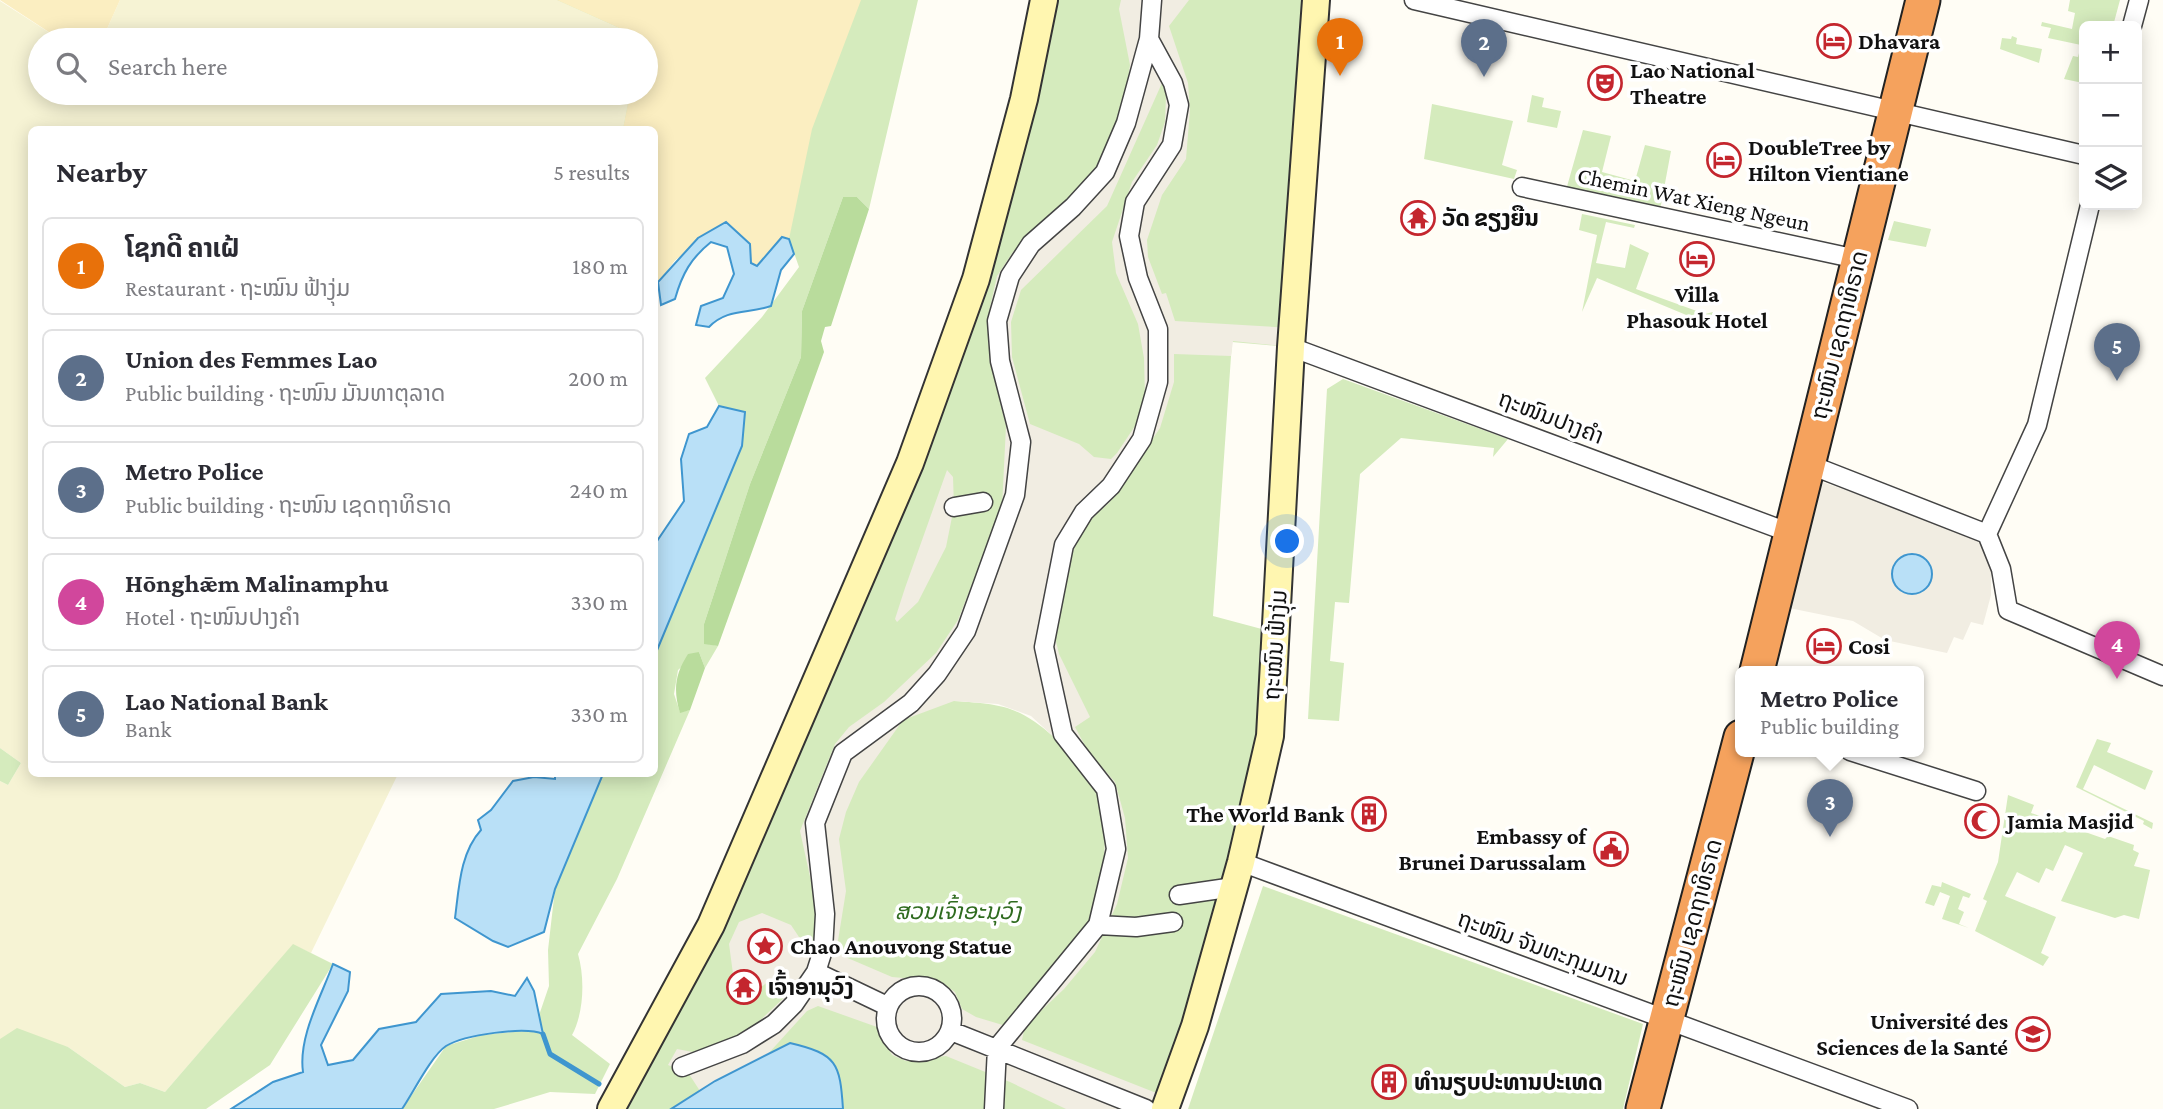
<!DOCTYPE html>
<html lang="en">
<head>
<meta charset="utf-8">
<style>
	:root { --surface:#fff; --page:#f2f2f3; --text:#2b2b33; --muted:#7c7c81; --line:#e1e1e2; --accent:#c4262e }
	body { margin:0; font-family:"Crimson Pro","Noto Sans Lao",serif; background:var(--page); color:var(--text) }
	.controls { position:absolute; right:21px; top:21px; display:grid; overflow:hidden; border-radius:10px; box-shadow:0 4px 18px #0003 }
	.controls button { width:63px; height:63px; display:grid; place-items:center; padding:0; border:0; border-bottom:2px solid var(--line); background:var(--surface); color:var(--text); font:35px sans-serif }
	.you { position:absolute; left:1288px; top:542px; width:24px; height:24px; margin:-18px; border:5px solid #fff; border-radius:50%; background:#1a73e8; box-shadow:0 0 0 10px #1a73e833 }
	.badge { display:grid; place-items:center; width:46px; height:46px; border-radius:50%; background:var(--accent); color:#fff; font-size:23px; font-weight:700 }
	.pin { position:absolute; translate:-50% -58px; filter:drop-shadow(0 2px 4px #0008) }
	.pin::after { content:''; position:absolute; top:37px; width:24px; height:21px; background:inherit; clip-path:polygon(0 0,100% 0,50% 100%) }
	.popup { position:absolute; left:1735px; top:666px; width:189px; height:91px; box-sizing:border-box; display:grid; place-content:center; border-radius:10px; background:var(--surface); filter:drop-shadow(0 2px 5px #0005); font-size:23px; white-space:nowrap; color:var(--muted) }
	.popup b { font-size:26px; color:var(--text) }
	.popup::after { content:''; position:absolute; left:50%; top:100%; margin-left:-14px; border:14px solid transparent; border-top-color:var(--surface) }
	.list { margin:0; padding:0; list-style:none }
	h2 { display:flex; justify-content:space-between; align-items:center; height:91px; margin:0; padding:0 28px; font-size:30px }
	h2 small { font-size:23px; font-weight:400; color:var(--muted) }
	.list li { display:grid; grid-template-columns:46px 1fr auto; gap:21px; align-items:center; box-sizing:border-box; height:98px; margin:0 14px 14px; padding:0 14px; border:2px solid var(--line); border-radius:10px }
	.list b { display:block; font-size:26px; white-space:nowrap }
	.list p { margin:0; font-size:23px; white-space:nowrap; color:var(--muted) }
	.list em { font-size:23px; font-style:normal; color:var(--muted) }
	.icon { flex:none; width:38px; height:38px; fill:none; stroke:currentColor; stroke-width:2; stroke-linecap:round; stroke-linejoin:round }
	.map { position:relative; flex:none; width:2163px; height:1109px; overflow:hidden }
	.search { position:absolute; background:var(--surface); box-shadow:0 4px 18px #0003; left:28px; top:28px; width:630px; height:77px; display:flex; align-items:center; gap:18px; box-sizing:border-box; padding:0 24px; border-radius:38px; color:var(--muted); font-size:26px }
	.panel { position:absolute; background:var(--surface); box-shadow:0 4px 18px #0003; left:28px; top:126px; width:630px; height:651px; border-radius:10px }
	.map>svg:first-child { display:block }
	.farmland { fill:#f6f3d4 }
	.green { fill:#d5ebbd; fill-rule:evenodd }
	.forest { fill:#b9dc9c }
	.sand { fill:#fbeec1 }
	.plaza { fill:#f1ede2; fill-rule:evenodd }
	.water { fill:#b9e0f7; stroke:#3f96cf; stroke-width:2 }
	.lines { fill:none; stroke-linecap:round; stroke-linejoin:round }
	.stream { stroke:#3f96cf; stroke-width:5 }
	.street-casing { stroke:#444; stroke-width:21 }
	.secondary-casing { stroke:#333; stroke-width:30 }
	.highway-casing { stroke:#222; stroke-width:37 }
	.street { stroke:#fff; stroke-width:18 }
	.secondary { stroke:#fff6b0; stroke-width:26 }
	.highway { stroke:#f5a25d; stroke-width:33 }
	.labels { text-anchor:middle; stroke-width:7; stroke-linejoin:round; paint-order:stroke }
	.poi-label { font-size:23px; font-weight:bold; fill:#111; stroke:#fff; text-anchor:start }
	.street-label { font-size:23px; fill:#111; stroke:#fff }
	.park-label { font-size:23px; font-style:italic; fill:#2f6b1f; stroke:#fff }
</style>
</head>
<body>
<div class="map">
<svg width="2163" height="1109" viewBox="0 0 2163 1109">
	<rect width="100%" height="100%" fill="#fffdf5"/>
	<!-- farmland -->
	<path class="farmland" d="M120 0H557L641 38 102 40Z
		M0 1 61 40H40V93H630L623 129 32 130V774H398L311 953 293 945 165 1092 140 1083 125 1087 68 1047 0 1039V781L8 785 21 763 0 748Z"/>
	<!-- green -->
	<path class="green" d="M557 0H918L869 209 857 197H843L802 311 801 357 750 484 704 624V643L718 646 705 668 699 652 678 670 674 694 680 712 690 710 617 879 578 954C585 978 584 1013 572 1035L610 1064 595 1094 550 1092 494 1109H402L446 1046 482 1035 534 1030 549 986 548 950 555 889 603 774H654L655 655 742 446 745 412 719 406 705 378 762 317 799 267 789 239 757 266 726 222 675 260 658 282 655 280 654 130 623 129 630 93H646V40Z
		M1044 0H1316L1291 347 1232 342 1213 616 1277 633 1270 736 1165 1109H611L711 925 910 463ZM1044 647 1055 738C1019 706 1002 704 954 701Z
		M2070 0H2120L2113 26H2084V92L2081 91 2083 83 2064 79 2073 56 2078 57 2081 45 2048 38 2051 28 2041 26 2042 22 2072 29 2075 13 2068 11Z
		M2012 36 2017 38 2016 44 2042 49 2039 63 2000 49 2002 38 2011 39Z
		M1532 95 1544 98 1542 107 1561 111 1557 128 1527 122Z
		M1432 104 1513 121 1502 165 1517 170 1514 179 1424 159Z
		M1583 130 1611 136 1602 172 1635 181 1645 145 1671 151 1660 210 1566 190Z
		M1582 214 1635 225 1634 228 1606 222 1596 263 1625 268 1630 244 1649 253 1636 289 1705 314 1713 312 1708 324 1597 278 1582 312 1597 235 1579 230Z
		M1894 221 1931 229 1926 247 1888 240Z
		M1343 379 1508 439 1493 457 1494 448 1401 438 1360 474 1349 603 1335 602 1330 661 1344 663 1339 721 1308 719 1327 389Z
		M2097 739 2111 743 2107 752 2153 771 2145 790 2094 765 2083 789 2153 823 2152 829 2143 824 2144 821 2076 787Z
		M0 748 21 763 8 785 0 781Z
		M2008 795 2034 805 2031 813 2105 839 2108 836 2134 845 2133 850 2139 853 2134 866 2150 870 2139 919 2124 915 2115 918 2061 901 2083 853 2065 845 2053 871 2046 868 2039 883 2017 872 2005 896 2056 917 2041 953 2049 957 2043 966 1975 931 1987 901 1983 899 1998 862Z
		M1942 882 1971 894 1969 898 1963 896 1958 909 1964 912 1959 924 1969 928 1942 919 1950 896 1940 892 1934 906 1925 903 1932 885 1941 887Z
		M1263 886 1643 1024 1623 1109H1188Z
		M293 944 333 964 270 1065 206 1109H0V1039L17 1028 68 1047 125 1087 140 1083 165 1092Z"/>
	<!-- forest -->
	<path class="forest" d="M843 197H857L869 209 831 326 825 327 821 341 824 352 718 646 704 644V624L750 484 801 357 802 311Z
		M699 652 705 668 690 710 680 713C673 690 675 674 688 654Z"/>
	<!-- sand -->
	<path class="sand" d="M0 0H120L102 40H61Z
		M557 0H861L812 129 789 239 781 237 757 266 751 263 726 222 675 260 658 282 655 280 654 130 623 129 630 93H646V40Z"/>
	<!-- plaza -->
	<path class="plaza" d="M1121 0H1189L1169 26 1188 83 1190 110 1186 159 1162 195 1147 240 1148 257 1162 294 1166 293 1175 321 1293 328 1291 347 1233 341 1231 356 1174 354V382L1160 428 1109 503 1090 519 1079 536 1062 581 1054 633 1059 654 1090 717 1075 727 1089 753 1115 782 1125 818 1128 858 1117 904 1095 952 1064 989 1025 1026 1022 1040 1169 1098 1165 1109H1066L1010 1082 946 1056 906 1061 892 1055 877 1027 818 1006 807 1011 767 1055 700 1091 689 1074 668 1065 677 1049 698 1053 750 1030 790 992 770 980 760 988 733 974 729 944 739 922 762 913 791 925 799 937 813 941 818 913 800 831 835 744 849 727 884 702 936 653 958 620 1002 507 1006 426 990 361 987 321 997 276 1013 252 1106 160 1126 94 1130 65 1119 9ZM1162 83 1166 95 1165 122 1157 145 1132 182 1112 242 1116 273 1138 324 1144 358 1145 396 1139 420 1117 453 1111 459 1094 457 1079 444 1030 424 1012 357 1011 322 1021 290 1107 206ZM954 701 998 704 1031 716 1055 738 1095 783 1106 816 1103 877 1088 924 1006 1026 976 1017 962 1009 955 992 939 981 892 977 836 953 846 891 839 839 846 812 859 782 903 720Z
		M947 470 953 477 954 507 946 547 918 602 897 622 895 619 905 588Z
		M1796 473 1970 533 1985 541 1991 551V595L1983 625 1971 622 1963 640 1954 637 1947 653 1885 640 1853 621 1774 605Z"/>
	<!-- water -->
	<path class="water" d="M726 222 750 244 751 263 757 266 782 237 789 239 794 254 781 270 771 306C749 314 727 308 709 327L696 325 701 306 723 298 734 274 727 247 711 242C691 258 682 274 675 299L661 305 658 282 698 238Z
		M719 406 745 412 742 446 655 655V544L684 501 681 459 689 434 707 427Z
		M1892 574a20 20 0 1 1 40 0a20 20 0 1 1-40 0Z
		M555 774H603L555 889 544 932 508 947 493 941 455 918C459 888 460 853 481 830L478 820 491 810 513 781 534 777 555 779Z
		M333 964 350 972 348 991 321 1045 328 1065 353 1060 379 1029 416 1022 441 994 491 991 515 996 527 978 534 991 543 1034C525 1026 464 1035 446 1046 431 1056 413 1093 402 1109H231L273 1082 303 1072C298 1037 321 997 333 964Z
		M790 1043C837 1054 840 1063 843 1109H671L715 1081Z"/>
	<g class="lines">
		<!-- stream -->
		<path class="stream" d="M543 1034 550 1054 599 1084"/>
		<!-- street casing -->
		<g class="street-casing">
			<path id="street" d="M1414 0 2084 155
				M2132 26 2139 0
				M1522 187 1857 259
				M1291 347 1793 534
				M1808 464 1987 534 2001 569 2008 610 2163 676
				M954 507 983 502
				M1987 534 2037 425 2090 205
				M1850 751 1976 791
				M1241 862 1908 1109
				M1179 895 1234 887
				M1098 925 1136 927 1173 922
				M816 972 887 1006
				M886 1019a33 33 0 1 1 66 0a33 33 0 1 1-66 0Z
				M951 1031 1146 1109
				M682 1067 742 1044 774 1024 794 1004 816 972 823 950 825 914 815 823 843 753 911 703 937 674 966 631 1015 495 1021 442 1000 361 997 321 1010 276 1031 244 1073 207 1105 172 1126 123 1149 39
				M994 1109 997 1048 1098 925 1116 849 1106 789 1063 734 1044 647 1064 545 1084 512 1111 486 1142 439 1158 382V329L1138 278 1129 236 1135 202 1172 145 1179 105 1173 83 1149 39 1152 0"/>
		</g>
		<!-- secondary casing -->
		<g class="secondary-casing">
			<path id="secondary" d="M611 1109 711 925 910 463 976 279 1024 99 1044 0
				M1165 1109 1195 1026 1241 862 1270 736 1291 347 1316 0"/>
		</g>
		<!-- highway casing -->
		<g class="highway-casing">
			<path id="highway" d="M1757 671 1923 0
				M1643 1109 1741 737"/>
		</g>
		<!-- street -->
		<use href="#street" class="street"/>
		<!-- secondary -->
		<use href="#secondary" class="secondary"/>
		<!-- highway -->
		<use href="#highway" class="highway"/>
	</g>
	<!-- icons -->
	<defs>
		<g id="hotel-ring" transform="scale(1.75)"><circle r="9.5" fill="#fff" stroke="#c4262e" stroke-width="1.5"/><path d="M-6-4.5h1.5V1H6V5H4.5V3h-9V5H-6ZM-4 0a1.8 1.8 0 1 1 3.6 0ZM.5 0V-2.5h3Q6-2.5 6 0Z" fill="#c4262e"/></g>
		<g id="theatre-ring" transform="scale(1.75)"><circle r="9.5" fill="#fff" stroke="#c4262e" stroke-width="1.5"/><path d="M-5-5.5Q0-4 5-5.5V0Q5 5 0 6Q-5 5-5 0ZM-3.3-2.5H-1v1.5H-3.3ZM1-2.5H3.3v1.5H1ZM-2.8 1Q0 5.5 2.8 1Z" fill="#c4262e"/></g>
		<g id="temple-ring" transform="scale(1.75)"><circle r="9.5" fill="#fff" stroke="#c4262e" stroke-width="1.5"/><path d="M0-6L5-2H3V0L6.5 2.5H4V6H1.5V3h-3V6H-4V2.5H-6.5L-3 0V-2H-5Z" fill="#c4262e"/></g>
		<g id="building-ring" transform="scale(1.75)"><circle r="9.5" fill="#fff" stroke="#c4262e" stroke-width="1.5"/><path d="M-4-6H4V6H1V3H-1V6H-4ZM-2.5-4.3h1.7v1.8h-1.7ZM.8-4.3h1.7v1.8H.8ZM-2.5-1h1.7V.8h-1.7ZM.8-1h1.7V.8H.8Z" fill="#c4262e"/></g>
		<g id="mosque-ring" transform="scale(1.75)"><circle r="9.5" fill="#fff" stroke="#c4262e" stroke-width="1.5"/><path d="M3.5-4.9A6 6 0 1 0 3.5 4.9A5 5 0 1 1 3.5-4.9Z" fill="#c4262e"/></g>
		<g id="civic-ring" transform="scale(1.75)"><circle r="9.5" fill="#fff" stroke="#c4262e" stroke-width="1.5"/><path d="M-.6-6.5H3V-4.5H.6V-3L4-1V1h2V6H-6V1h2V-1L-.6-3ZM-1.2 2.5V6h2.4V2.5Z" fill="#c4262e"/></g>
		<g id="sight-ring" transform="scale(1.75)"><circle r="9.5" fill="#fff" stroke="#c4262e" stroke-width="1.5"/><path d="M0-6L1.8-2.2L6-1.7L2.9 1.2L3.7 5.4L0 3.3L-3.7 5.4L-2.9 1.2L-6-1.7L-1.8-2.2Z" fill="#c4262e"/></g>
		<g id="university-ring" transform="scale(1.75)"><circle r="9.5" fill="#fff" stroke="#c4262e" stroke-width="1.5"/><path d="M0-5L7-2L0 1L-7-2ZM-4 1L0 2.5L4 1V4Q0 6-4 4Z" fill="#c4262e"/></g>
	</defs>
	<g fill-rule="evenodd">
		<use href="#hotel-ring" x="1834" y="41"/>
		<use href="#theatre-ring" x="1605" y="83"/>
		<use href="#hotel-ring" x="1724" y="160"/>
		<use href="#temple-ring" x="1418" y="218"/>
		<use href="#hotel-ring" x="1697" y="259"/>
		<use href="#hotel-ring" x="1824" y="646"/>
		<use href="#building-ring" x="1369" y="814"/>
		<use href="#mosque-ring" x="1982" y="821"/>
		<use href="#civic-ring" x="1611" y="849"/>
		<use href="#sight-ring" x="765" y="946"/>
		<use href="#temple-ring" x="744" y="987"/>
		<use href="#university-ring" x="2033" y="1034"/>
		<use href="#building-ring" x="1389" y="1082"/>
	</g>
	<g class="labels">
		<!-- poi labels -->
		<g class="poi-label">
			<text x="1858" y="49">Dhavara</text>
			<text x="1630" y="78">Lao National<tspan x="1630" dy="26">Theatre</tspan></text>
			<text x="1748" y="155">DoubleTree by<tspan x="1748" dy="26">Hilton Vientiane</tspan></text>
			<text x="1442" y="226">ວັດ ຂຽງຍືນ</text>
			<text x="1697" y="302" text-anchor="middle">Villa<tspan x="1697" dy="26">Phasouk Hotel</tspan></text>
			<text x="1848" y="654">Cosi</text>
			<text x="1344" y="822" text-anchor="end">The World Bank</text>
			<text x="2007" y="829">Jamia Masjid</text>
			<text x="1586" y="844" text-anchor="end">Embassy of<tspan x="1586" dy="26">Brunei Darussalam</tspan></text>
			<text x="790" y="954">Chao Anouvong Statue</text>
			<text x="768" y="995">ເຈົ້າອານຸວົງ</text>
			<text x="2008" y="1029" text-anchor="end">Université des<tspan x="2008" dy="26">Sciences de la Santé</tspan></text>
			<text x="1414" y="1090">ທຳນຽບປະທານປະເທດ</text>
		</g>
		<!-- street labels -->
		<g class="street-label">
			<text transform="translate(1694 199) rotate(12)" y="8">Chemin Wat Xieng Ngeun</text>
			<text transform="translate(1839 335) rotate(-76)" y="8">ຖະໜົນ ເຊດຖາທິຣາດ</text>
			<text transform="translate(1551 417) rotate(21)" y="8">ຖະໜົນປາງຄໍາ</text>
			<text transform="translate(1275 645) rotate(-86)" y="8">ຖະໝົນ ຟ້າງຸ່ມ</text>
			<text transform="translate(1692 923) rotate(-75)" y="8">ຖະໜົນ ເຊດຖາທິຣາດ</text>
			<text transform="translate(1543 948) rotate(20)" y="8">ຖະໜົນ ຈັນທະກຸມມານ</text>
		</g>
		<!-- park labels -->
		<g class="park-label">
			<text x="958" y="919">ສວນເຈົ້າອະນຸວົງ</text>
		</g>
	</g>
</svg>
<div class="controls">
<button>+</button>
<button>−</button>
<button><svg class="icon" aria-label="layers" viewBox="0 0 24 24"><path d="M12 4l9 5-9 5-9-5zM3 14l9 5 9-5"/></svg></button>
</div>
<div class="you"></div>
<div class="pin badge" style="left:1340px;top:76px;background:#e8710a">1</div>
<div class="pin badge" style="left:1484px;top:77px;background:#5c6f8a">2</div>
<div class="pin badge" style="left:1830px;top:837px;background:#5c6f8a">3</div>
<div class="popup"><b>Metro Police</b>Public building</div>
<div class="pin badge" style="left:2117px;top:679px;background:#d1479c">4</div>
<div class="pin badge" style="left:2117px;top:381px;background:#5c6f8a">5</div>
<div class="search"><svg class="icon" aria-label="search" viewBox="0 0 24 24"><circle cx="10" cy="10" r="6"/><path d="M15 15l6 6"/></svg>Search here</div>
<section class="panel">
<h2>Nearby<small>5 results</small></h2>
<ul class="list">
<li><span class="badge" style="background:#e8710a">1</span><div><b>ໂຊກດີ ຄາເຝ້</b><p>Restaurant · ຖະໝົນ ຟ້າງຸ່ມ</p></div><em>180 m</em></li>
<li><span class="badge" style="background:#5c6f8a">2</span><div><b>Union des Femmes Lao</b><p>Public building · ຖະໜົນ ມັນທາຕຸລາດ</p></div><em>200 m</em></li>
<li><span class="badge" style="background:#5c6f8a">3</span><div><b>Metro Police</b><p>Public building · ຖະໜົນ ເຊດຖາທິຣາດ</p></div><em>240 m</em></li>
<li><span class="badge" style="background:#d1479c">4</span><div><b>Hōnghǣm Malinamphu</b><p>Hotel · ຖະໜົນປາງຄໍາ</p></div><em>330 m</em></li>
<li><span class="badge" style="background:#5c6f8a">5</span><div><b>Lao National Bank</b><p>Bank</p></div><em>330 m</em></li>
</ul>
</section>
</div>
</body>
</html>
